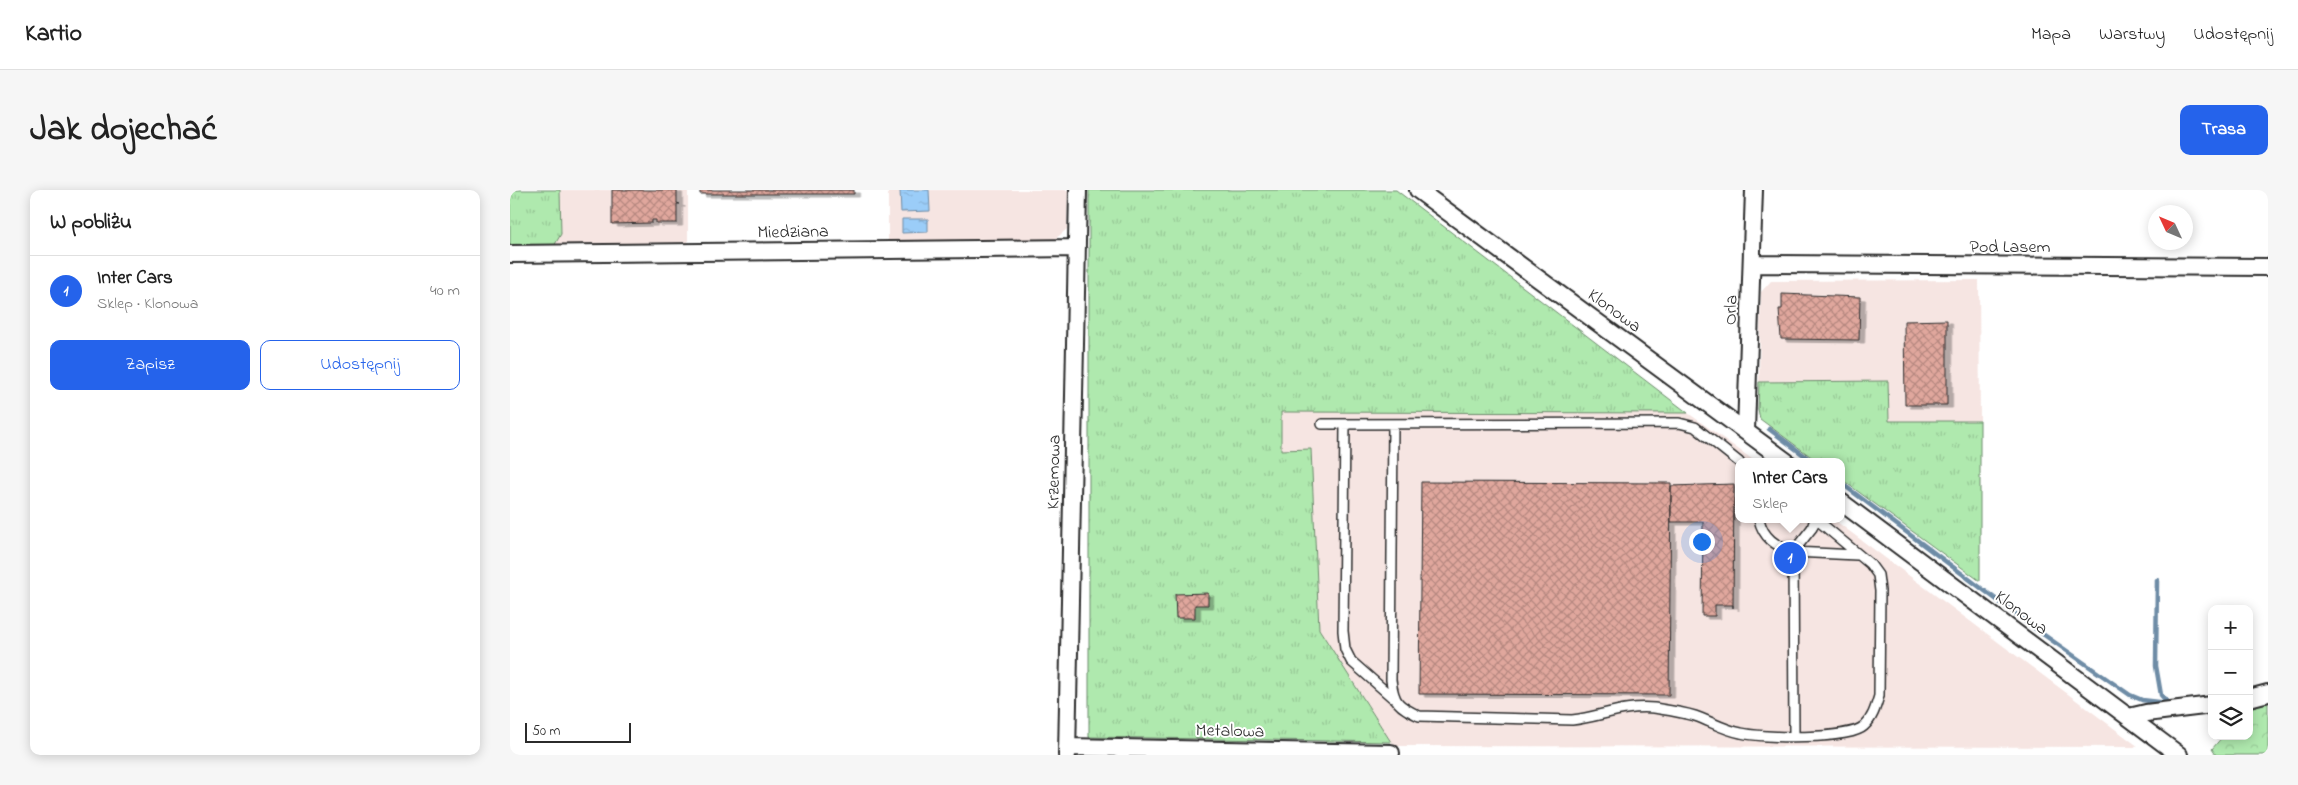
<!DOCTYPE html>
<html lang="pl">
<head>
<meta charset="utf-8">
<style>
	:root { --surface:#fff; --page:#f6f6f6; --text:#222; --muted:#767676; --line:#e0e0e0; --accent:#2563eb }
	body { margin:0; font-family:"Indie Flower",sans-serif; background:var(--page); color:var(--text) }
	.controls { position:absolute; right:15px; bottom:15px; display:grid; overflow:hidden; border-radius:10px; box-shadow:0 2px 12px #0003 }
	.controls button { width:45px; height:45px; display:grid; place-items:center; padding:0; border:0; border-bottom:1px solid var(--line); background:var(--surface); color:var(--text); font:25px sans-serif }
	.compass { position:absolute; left:1638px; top:15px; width:45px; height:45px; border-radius:50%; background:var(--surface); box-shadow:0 2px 12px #0003; rotate:314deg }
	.scale { position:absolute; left:15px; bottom:12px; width:106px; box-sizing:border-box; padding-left:5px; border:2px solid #2b2b2b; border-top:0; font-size:14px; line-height:18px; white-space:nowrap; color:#2b2b2b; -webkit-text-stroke:4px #fff; paint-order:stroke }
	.you { position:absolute; left:1191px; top:351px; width:18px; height:18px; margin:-12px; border:4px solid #fff; border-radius:50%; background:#1a73e8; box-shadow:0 0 0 8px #1a73e833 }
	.badge { display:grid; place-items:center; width:32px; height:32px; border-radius:50%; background:var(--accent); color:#fff; font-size:16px; font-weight:700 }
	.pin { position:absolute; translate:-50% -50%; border:2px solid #fff; box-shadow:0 1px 5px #0006 }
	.popup { position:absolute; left:1225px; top:268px; width:110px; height:65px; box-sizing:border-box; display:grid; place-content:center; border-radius:10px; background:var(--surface); filter:drop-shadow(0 1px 4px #0005); font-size:16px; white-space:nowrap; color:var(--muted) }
	.popup b { font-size:19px; color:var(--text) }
	.popup::after { content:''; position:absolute; left:50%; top:100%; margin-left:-10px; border:10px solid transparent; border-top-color:var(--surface) }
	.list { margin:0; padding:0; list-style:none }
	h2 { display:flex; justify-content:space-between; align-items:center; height:65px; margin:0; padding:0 20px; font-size:21px }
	h2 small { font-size:16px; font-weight:400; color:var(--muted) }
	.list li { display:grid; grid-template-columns:32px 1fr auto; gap:15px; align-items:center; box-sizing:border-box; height:70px; padding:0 20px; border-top:1px solid var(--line) }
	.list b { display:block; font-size:19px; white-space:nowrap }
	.list p { margin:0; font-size:16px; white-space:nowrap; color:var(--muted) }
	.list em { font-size:16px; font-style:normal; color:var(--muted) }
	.actions { display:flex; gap:10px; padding:15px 20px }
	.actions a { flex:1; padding:11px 0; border:1px solid var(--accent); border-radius:10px; text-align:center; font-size:18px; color:var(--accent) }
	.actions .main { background:var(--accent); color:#fff }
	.icon { flex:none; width:28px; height:28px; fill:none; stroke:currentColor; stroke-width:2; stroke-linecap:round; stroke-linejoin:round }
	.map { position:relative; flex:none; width:1758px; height:565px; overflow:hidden; border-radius:10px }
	header { display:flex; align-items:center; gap:30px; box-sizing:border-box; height:70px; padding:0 25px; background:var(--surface); border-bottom:1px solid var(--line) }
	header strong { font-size:24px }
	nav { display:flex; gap:28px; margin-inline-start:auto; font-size:18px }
	.intro { display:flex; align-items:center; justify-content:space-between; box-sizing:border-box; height:120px; padding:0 30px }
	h1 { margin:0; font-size:35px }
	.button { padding:12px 22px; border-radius:10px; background:var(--accent); color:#fff; font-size:18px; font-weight:700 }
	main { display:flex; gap:30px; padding:0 30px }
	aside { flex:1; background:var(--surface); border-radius:10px; box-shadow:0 2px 12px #0003 }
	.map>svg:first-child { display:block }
	.built { fill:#f6e5e2 }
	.grass { fill:url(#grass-tufts); stroke:#6d8a6c }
	.forest { fill:url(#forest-crowns); stroke:#6d8a6c }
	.water { fill:url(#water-ripples); stroke:#6e8ca6 }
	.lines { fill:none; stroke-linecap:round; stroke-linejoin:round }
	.stream { stroke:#6e8ca6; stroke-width:4.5 }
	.building { fill:url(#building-cross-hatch); stroke:#2b2b2b; filter:url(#shadow) }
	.service-casing { stroke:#2b2b2b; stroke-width:12 }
	.minor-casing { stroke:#2b2b2b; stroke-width:20 }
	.service { stroke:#fff; stroke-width:9 }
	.minor { stroke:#fff; stroke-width:16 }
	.labels { text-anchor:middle; stroke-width:4; stroke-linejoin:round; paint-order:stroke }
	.street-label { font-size:18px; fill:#2b2b2b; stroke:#fff }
</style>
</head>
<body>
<header>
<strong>Kartio</strong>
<nav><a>Mapa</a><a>Warstwy</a><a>Udostępnij</a></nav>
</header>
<div class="intro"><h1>Jak dojechać</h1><a class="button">Trasa</a></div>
<main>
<aside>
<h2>W pobliżu<small></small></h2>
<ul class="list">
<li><span class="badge">1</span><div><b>Inter Cars</b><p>Sklep · Klonowa</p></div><em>40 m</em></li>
</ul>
<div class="actions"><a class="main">Zapisz</a><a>Udostępnij</a></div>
</aside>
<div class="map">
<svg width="1758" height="565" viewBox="0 0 1758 565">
	<defs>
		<pattern id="grass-tufts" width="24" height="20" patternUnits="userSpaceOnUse" patternTransform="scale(1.25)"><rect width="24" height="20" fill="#afe9ae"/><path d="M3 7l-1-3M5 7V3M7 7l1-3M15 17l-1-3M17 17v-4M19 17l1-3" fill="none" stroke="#97c896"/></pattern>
		<pattern id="forest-crowns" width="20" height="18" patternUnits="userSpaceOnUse" patternTransform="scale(1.25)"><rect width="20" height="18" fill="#afe9ae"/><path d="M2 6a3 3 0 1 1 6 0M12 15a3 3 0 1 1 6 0" fill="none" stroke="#97c896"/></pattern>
		<pattern id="water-ripples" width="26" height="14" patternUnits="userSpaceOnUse" patternTransform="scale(1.25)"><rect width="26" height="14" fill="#9bcdf8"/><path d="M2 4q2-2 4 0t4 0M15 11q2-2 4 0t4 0" fill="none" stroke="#86b0d5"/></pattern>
		<pattern id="building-cross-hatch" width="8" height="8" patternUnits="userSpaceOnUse" patternTransform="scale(1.25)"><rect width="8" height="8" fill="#e0a79d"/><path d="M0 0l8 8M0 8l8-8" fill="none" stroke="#b68880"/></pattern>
		<filter id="shadow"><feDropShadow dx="5.5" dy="3" stdDeviation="0" flood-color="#0004"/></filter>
	</defs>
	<rect width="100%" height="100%" fill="#fff"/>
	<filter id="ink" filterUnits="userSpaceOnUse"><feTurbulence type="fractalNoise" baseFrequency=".02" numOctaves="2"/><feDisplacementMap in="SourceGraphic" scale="10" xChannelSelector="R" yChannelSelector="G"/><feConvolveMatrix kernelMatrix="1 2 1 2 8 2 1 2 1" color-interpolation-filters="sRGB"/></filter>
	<g filter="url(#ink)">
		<!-- built -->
		<path class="built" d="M50 0H178V54L44 56 51 44Z
			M378 0H558L557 39 544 50 378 52Z
			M1469 90 1470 231 1379 232 1378 191 1249 192 1251 102 1261 91Z
			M771 222 1178 223 1246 272H1229V329H1323L1629 557 887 556 881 552 809 439 801 260H771Z"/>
		<!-- grass -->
		<path class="grass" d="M0 0H50L51 44 44 56H0Z
			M579 0H886L1178 223 771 222V260L801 259 809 439 881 552 579 547Z
			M1378 191 1379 231H1470V391L1331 289V272H1308L1250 229 1248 219 1249 192Z"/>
		<!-- forest -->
		<path class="forest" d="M1758 498V565H1706L1702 559 1713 546H1739V518Z"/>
		<!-- water -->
		<path class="water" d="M390 0H419L420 21 391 22Z
			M392 29H418V42L392 43Z"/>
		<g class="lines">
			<!-- stream -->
			<path class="stream" d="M1259 239 1303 272
				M1331 293 1527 440 1620 505 1632 510 1658 513 1651 505 1646 476 1647 390"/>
		</g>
		<!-- building -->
		<path class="building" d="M102 0H167V13L170 14H167V33H146V30H142V33L102 34Z
			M190 0H344V4H190Z
			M1272 104 1350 107 1349 150 1271 149 1269 119H1272Z
			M1437 130V215H1395L1394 131Z
			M911 292 1161 293 1159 505 909 504Z
			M1224 294 1223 418V415H1205V426H1192L1193 332H1161V296Z
			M698 403V415H685V428H666L665 404Z"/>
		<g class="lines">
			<!-- service casing -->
			<g class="service-casing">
				<path id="service" d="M812 234 1169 233 1185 237 1229 272
					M835 234 833 441 835 459 841 471 883 508
					M883 234 881 490C884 514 889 516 909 526L1062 530C1091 527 1113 515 1144 518 1157 520 1172 522 1185 526 1200 531 1214 540 1231 543 1252 548 1339 550 1354 536 1363 528 1366 516 1369 506L1370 401 1368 385 1360 374 1306 329
					M1249 329C1253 348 1266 356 1283 362L1302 338 1305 329
					M1284 546 1283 362 1347 365"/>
			</g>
			<!-- minor casing -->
			<g class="minor-casing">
				<path id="minor" d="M908 0 1277 272
					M0 64 567 58
					M1242 74 1758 77
					M1236 241 1244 0
					M1331 312 1669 565
					M1739 508 1758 503
					M1619 527 1636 523 1702 515
					M557 557 881 563
					M557 565 568 0"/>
			</g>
			<!-- service -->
			<use href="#service" class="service"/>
			<!-- minor -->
			<use href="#minor" class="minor"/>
		</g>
	</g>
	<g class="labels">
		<!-- street labels -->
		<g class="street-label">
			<text transform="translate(283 41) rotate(-1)" y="6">Miedziana</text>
			<text x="1500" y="62">Pod Lasem</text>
			<text transform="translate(1105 120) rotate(36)" y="6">Klonowa</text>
			<text transform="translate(1220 120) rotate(-88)" y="6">Orla</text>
			<text transform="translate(543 282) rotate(-89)" y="6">Krzemowa</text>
			<text transform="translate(1512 422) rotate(37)" y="6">Klonowa</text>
			<text transform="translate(720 540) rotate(1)" y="6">Metalowa</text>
		</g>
	</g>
</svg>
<div class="controls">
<button>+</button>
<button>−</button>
<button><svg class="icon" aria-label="layers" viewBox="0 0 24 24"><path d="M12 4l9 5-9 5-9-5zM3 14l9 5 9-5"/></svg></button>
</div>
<svg class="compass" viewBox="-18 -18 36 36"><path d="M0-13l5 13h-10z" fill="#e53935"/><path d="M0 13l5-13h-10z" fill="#767676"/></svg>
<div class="scale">50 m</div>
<div class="you"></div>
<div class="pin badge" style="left:1280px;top:368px">1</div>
<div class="popup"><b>Inter Cars</b>Sklep</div>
</div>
</main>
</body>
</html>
